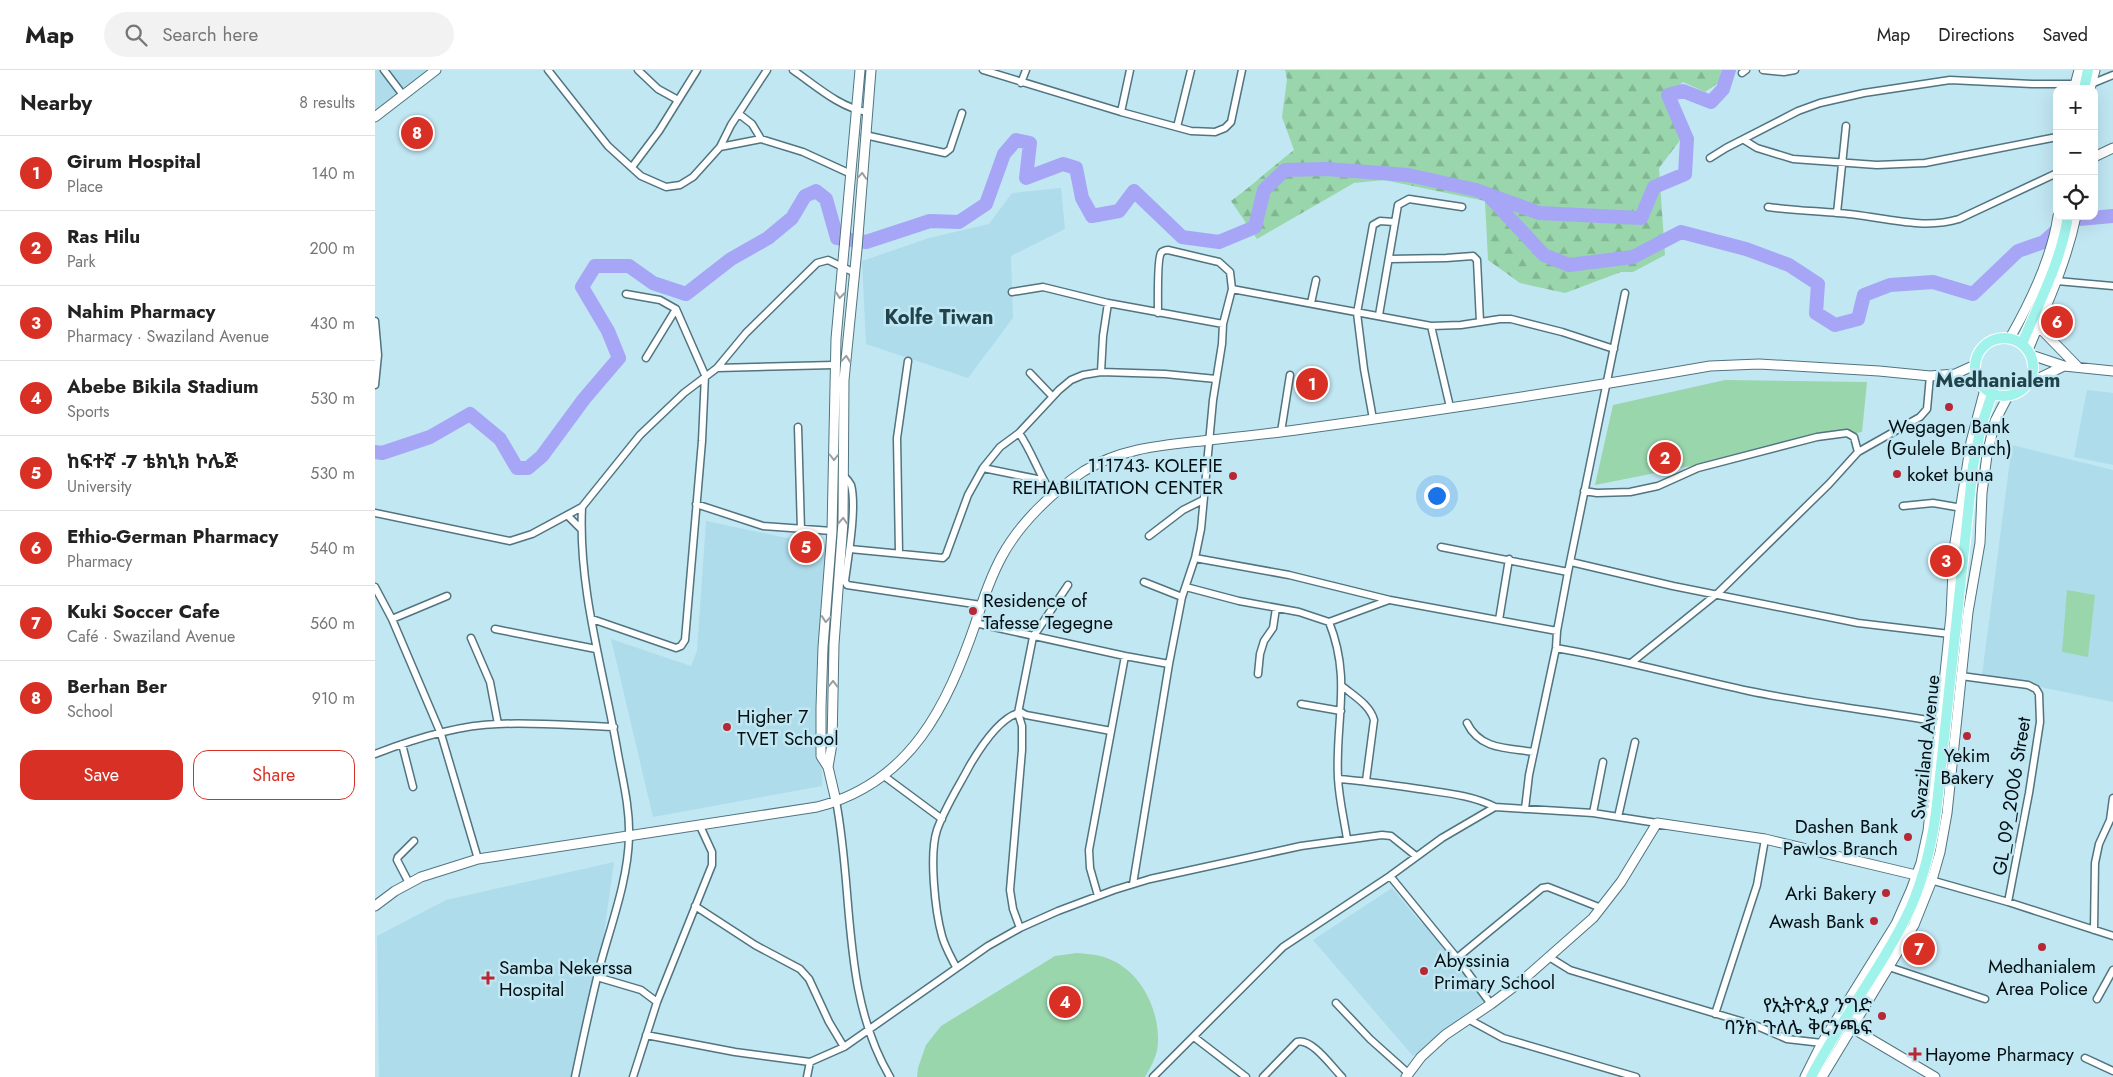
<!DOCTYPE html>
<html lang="en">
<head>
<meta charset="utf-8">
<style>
	:root { --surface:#fff; --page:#f2f2f2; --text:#222; --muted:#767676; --line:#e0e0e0; --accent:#d93025 }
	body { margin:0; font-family:Jost,"Noto Sans Ethiopic",sans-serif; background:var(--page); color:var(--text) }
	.controls { position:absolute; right:15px; top:15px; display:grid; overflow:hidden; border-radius:10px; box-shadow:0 5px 20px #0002 }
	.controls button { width:45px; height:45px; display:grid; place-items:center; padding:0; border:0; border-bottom:1px solid var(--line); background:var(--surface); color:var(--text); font:25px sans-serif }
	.you { position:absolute; left:1061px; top:425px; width:18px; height:18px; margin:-12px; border:4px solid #fff; border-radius:50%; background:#1a73e8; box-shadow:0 0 0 8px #1a73e833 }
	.badge { display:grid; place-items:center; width:32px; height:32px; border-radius:50%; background:var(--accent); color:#fff; font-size:16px; font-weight:700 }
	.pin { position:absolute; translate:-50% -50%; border:2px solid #fff; box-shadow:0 1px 5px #0006 }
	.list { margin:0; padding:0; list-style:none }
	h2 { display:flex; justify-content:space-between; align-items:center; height:65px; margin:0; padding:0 20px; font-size:21px }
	h2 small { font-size:16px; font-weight:400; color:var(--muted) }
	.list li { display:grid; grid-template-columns:32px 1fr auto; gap:15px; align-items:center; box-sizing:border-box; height:75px; padding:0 20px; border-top:1px solid var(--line) }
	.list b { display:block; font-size:19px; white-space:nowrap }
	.list p { margin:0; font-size:16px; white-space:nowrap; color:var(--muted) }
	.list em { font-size:16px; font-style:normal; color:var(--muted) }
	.actions { display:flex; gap:10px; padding:15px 20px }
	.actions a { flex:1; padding:11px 0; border:1px solid var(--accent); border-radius:15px; text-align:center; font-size:18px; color:var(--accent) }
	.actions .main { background:var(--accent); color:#fff }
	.icon { flex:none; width:28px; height:28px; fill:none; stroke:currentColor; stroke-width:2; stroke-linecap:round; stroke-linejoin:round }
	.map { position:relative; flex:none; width:1738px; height:1007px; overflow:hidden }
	header { display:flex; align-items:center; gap:30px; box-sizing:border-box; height:70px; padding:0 25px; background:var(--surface); border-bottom:1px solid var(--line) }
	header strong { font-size:24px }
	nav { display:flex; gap:28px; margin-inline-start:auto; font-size:18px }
	.search { width:350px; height:45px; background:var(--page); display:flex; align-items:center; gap:12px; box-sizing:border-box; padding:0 18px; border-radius:28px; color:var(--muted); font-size:19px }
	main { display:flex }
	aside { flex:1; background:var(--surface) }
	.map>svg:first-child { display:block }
	.built { fill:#aedceb }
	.green { fill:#99d6ac }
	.forest { fill:url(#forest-firs) }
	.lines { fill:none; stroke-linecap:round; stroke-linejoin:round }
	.river { stroke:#a7a6f6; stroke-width:14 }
	.street-casing { stroke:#51747f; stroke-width:9 }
	.secondary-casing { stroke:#51747f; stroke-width:11 }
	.primary-casing { stroke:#fff; stroke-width:12 }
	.street { stroke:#fff; stroke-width:6 }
	.secondary { stroke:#fff; stroke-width:9 }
	.primary { stroke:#a0f3eb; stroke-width:10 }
	.oneway { stroke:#9a9fa1 }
	.poi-dot { fill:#b82735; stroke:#c1e7f3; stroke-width:2 }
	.labels { text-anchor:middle; stroke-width:5; stroke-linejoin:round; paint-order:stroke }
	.poi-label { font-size:19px; fill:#030f13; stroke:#c1e7f3; text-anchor:start }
	.street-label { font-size:19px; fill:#030f13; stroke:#c1e7f3 }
	.neighbourhood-label { font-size:20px; font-weight:bold; fill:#20424b; stroke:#c1e7f3 }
</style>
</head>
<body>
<header>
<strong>Map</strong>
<div class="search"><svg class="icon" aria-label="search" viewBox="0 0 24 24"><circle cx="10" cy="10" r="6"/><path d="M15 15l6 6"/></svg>Search here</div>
<nav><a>Map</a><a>Directions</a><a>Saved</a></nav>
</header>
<main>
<aside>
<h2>Nearby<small>8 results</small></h2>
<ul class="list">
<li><span class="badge">1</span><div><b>Girum Hospital</b><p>Place</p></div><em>140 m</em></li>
<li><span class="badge">2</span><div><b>Ras Hilu</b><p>Park</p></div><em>200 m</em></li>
<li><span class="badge">3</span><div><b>Nahim Pharmacy</b><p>Pharmacy · Swaziland Avenue</p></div><em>430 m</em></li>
<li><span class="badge">4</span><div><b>Abebe Bikila Stadium</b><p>Sports</p></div><em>530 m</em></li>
<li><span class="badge">5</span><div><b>ከፍተኛ -7 ቴክኒክ ኮሌጅ</b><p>University</p></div><em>530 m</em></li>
<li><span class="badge">6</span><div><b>Ethio-German Pharmacy</b><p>Pharmacy</p></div><em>540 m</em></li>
<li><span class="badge">7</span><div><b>Kuki Soccer Cafe</b><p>Café · Swaziland Avenue</p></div><em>560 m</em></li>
<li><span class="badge">8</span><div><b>Berhan Ber</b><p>School</p></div><em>910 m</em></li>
</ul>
<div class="actions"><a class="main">Save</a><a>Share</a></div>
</aside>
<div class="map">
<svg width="1738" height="1007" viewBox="0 0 1738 1007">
	<defs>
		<pattern id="forest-firs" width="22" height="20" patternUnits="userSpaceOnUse" patternTransform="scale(1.25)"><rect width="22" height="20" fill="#99d6ac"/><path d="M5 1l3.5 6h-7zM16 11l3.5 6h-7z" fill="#82b693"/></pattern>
	</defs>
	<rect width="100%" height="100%" fill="#c1e7f3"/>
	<!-- built -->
	<path class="built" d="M0 0H53L0 42Z
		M686 118 690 159 636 186 638 248 593 308 491 274 487 191 554 168 614 154 637 123Z
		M1712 320 1738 323V395L1699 387Z
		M1637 375 1738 400V632L1607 605Z
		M331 451 450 476 447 716 278 747 236 569 316 596 322 581Z
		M239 792 217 949 199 1007H4L2 866 71 830Z
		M1017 818 1047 854 1049 852 1112 928 1043 987 1040 985 1038 986 938 870Z"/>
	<!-- green -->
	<path class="green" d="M1350 310 1492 312 1487 362 1220 415 1238 335Z
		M1692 520 1720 525 1713 587 1687 582Z
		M702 883C709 884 718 884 725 886 762 895 784 935 783 972 783 984 776 997 770 1007H542L543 998 551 975 566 956 680 886Z"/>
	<!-- forest -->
	<path class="forest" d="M910 0H1346L1345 12 1330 22 1308 12 1289 28 1306 69 1284 98 1290 185 1258 202H1246L1190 223 1145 213 1113 190 1110 131 1009 110 979 113 882 169 856 131C878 115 897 97 919 80L907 47 912 9Z"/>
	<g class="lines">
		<!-- river -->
		<path class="river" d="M1115 127 1169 185 1194 195 1258 187 1306 162 1371 179 1414 195 1443 214 1441 243 1460 255 1483 249 1489 225 1515 215 1558 212 1598 224 1643 181 1669 172 1693 150 1738 146
			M0 382 7 383 55 367 95 344 125 369 142 398H153L167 386 209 329 244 288 233 261 207 217 220 196H254L278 213 311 224 356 189 393 168 417 148 430 126 441 121 451 129 462 168 491 172 555 151 584 152 611 134 629 84 641 70 655 73 651 108 688 94 701 98 707 128 717 146 744 141 759 121 807 167 844 172 880 157 889 120 910 100 951 99 1033 105 1101 120 1164 143 1266 148 1279 117 1310 104 1312 69 1293 25 1308 21 1336 32 1348 19 1354 0"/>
		<!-- street casing -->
		<g class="street-casing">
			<path id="street" d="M9 0 28 25
				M173 0 233 76 266 106 291 117 305 115 318 107 345 77 356 55 392 0
				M263 0 283 19 303 30
				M418 0C440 15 465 38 492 42
				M608 0 746 42 816 61 840 62 850 58 856 52 867 0
				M1388 0 1409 2 1420 0
				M1367 3 1371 0
				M646 13 651 0
				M746 42 755 0
				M364 44 377 54 386 69
				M802 57 816 0
				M490 65 570 83 575 79 587 43
				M1369 70 1382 78 1418 89 1502 95 1550 93 1682 67
				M345 77 386 69 428 82 476 104
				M1335 88 1351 78 1423 41 1445 33 1489 23 1575 10 1657 14H1716L1738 5
				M257 97 284 61 322 0
				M1393 137C1416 140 1438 141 1462 143 1502 145 1545 161 1584 149L1682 103
				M1462 143 1471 56
				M1015 189 1071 188 1098 186 1102 190 1105 252
				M1682 211 1738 216
				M857 219 1056 256 1086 255 1125 249H1136L1187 262 1239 279
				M637 222 668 217 733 233 848 254
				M936 233 941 210
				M1004 245 1023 135 1034 129 1087 137
				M0 251 3 285 0 315
				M1056 256 1075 337
				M271 288 301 239
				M342 298 459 295
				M726 302 728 266 733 233
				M655 303 677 326
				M998 349 989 299 982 243 998 155 1005 151 1019 152
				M423 357 426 460
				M906 362 915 305
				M644 363C658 383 664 406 678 425
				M1483 382 1545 347 1552 339 1555 306
				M608 398 667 410
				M469 406C472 409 474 411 476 415 482 437 473 488 470 511L472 515 606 535
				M1209 421 1222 423 1255 422 1283 416 1323 398 1442 367 1472 363 1479 367 1483 382 1454 414 1343 523 1256 593
				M321 434 388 456 457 461
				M1528 436 1558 433 1587 438
				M0 443 135 471 157 464 207 437 265 365 309 323 342 298 371 263 442 193 453 190 480 203
				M192 445 206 459
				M774 466 808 440 828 430
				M1066 477 1193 502
				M475 479 568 488 571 485 593 425 608 398 625 377 644 363 684 320 696 310 708 305 726 302 790 304 841 309
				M524 483 522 368 533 291
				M820 488 914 505 1015 530 1182 561
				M1196 492 1298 516 1483 553 1575 564
				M769 512 807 527
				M0 517 17 549 66 664 103 789
				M811 517 864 531 924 542 954 552 1014 530
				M17 549 72 526
				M217 549 301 578 306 576 310 570 327 371 330 305 301 239 285 230 251 224
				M1124 550 1134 489
				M954 552C977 609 960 651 963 708 964 729 969 749 972 769
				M600 553 750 586 794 594
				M120 559 221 579
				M96 568 115 612 123 654
				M1181 578C1246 589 1309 607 1374 621 1437 634 1502 641 1565 652
				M883 604 885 584 889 571 898 558 901 538
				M1586 606 1653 615 1661 619 1664 624 1665 652 1654 723 1633 832
				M967 616C979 626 995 635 999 650L991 711
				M926 634 966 641
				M644 641 651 645 736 661
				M1092 653C1105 680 1133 678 1159 682
				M27 674 38 717
				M0 684C36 670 85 655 123 654 161 652 201 656 239 657
				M509 706 567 749
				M963 709C990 711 1017 715 1044 719 1070 723 1097 725 1120 737L1218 743 1282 753
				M461 731C479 822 466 924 515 1007
				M1150 739 1154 705 1181 578 1182 561 1193 502 1250 223
				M1218 743 1228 692
				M1243 747 1260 672
				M1015 806 1082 888 1116 934
				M1552 809 1633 832 1738 866
				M34 813 22 790 23 787 39 771
				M758 814 794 594 807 527 820 488 826 459 838 330 847 274 848 254 857 219 855 202 844 192 793 180C791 180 787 181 786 183 782 189 783 234 783 243
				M723 826 715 798 714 780 750 586
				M320 836 380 875 425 899 434 909 454 952 469 977
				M645 858 638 839 635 820 647 680V656L643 643 658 567 693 515
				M1719 860 1720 793 1724 774 1735 750 1738 728
				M1174 887 1195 900 1382 956 1412 969 1447 973
				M1082 888 1167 818 1173 817 1226 838
				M581 897C576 887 570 877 567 866 560 841 554 784 562 760 570 737 584 716 595 695 605 678 624 649 643 643
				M1514 897 1610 929
				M222 907 266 920 282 932
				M1722 929 1738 900
				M961 933 995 969 1033 1003
				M1340 944 1382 815 1390 769
				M1093 949 1128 968 1261 1007
				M271 965 360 982 435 992 469 977 613 876 645 858 683 841 739 820 775 809 926 776 1007 765 1016 766 1041 786
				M819 967 871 1007
				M1710 988 1738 1001
				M200 1007C208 969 216 930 226 892 237 852 253 809 254 767 255 739 248 711 243 684 229 602 203 520 207 437
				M258 1007 282 932 337 795V782L325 756
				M432 1007 435 992
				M778 1007 908 877 1015 806 1067 768 1120 737
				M888 1007 922 972C936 967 957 997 967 1007"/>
		</g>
		<!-- secondary casing -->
		<g class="secondary-casing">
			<path id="secondary" d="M1699 19 1704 0
				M1715 19 1720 0
				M0 47 61 0
				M1719 87 1738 78
				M1663 256 1702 296
				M1635 268C1655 233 1677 187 1683 146
				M1653 280C1671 236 1691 194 1701 146
				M1656 285 1689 296 1738 301
				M1654 313 1689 296
				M453 697 457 674 459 574 468 452 469 310 482 179 496 0
				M461 731 453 697 446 686V637L448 577 457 461 461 269 485 0
				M0 836 20 821 46 807 103 789 442 737C536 713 572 636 601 552 608 529 615 508 627 486 645 453 677 422 709 401 748 377 791 375 835 370 863 367 892 364 921 360 1059 341 1198 320 1335 296L1384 294 1504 301 1555 306 1580 304 1600 295
				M1472 955 1560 1007
				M1031 1007 1046 987 1070 965 1116 934 1149 909 1218 848 1246 812 1282 753 1390 769 1545 806
				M1430 1007 1447 973 1521 854 1536 820 1546 793 1553 761 1565 652 1576 545 1579 479 1596 372 1610 319
				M1447 1007 1539 855 1557 810 1565 782 1572 743 1593 542 1605 473 1607 423 1612 385 1620 351 1633 326"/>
		</g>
		<!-- primary casing -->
		<g class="primary-casing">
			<path id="primary" d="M1709 19 1713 0
				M1600 297a29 29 0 1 1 58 0a29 29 0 1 1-58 0Z
				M1647 274C1664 232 1686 192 1693 146
				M1436 1007C1466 949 1509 895 1536 837 1550 804 1558 768 1562 734L1598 396 1606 357 1617 324"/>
		</g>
		<!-- street -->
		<use href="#street" class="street"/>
		<!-- secondary -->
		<use href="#secondary" class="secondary"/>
		<!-- primary -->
		<use href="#primary" class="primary"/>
	</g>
	<!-- one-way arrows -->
	<defs><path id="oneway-chevron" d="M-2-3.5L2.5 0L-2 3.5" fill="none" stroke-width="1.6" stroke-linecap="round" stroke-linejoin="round" transform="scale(1.25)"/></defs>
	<g class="oneway">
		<use href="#oneway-chevron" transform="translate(487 106) rotate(-86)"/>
		<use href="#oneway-chevron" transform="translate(465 225) rotate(96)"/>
		<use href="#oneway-chevron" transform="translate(471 289) rotate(-85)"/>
		<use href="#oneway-chevron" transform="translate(459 387) rotate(90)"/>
		<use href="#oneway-chevron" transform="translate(468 451) rotate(-87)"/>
		<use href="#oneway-chevron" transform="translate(451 549) rotate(95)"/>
		<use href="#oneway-chevron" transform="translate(458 614) rotate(-89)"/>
	</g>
	<!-- markers -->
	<g class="poi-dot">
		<circle cx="1574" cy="337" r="5"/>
		<circle cx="1522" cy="404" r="5"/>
		<circle cx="858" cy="406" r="5"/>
		<circle cx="598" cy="541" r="5"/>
		<circle cx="352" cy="657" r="5"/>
		<circle cx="1592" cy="666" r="5"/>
		<circle cx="1533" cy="767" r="5"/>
		<circle cx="1511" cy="823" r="5"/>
		<circle cx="1499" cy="851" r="5"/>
		<circle cx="1667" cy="877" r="5"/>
		<circle cx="1049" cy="901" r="5"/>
		<path d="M110.5 900.5h5v5h5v5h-5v5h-5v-5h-5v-5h5z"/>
		<circle cx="1507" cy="946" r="5"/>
		<path d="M1537.5 976.5h5v5h5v5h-5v5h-5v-5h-5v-5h5z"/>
	</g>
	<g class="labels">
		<!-- poi labels -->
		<g class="poi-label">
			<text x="1574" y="363" text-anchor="middle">Wegagen Bank<tspan x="1574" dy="22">(Gulele Branch)</tspan></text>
			<text x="848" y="402" text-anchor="end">111743- KOLEFIE<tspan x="848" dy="22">REHABILITATION CENTER</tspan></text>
			<text x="1532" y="411">koket buna</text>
			<text x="608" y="537">Residence of<tspan x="608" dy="22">Tafesse Tegegne</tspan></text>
			<text x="362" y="653">Higher 7<tspan x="362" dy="22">TVET School</tspan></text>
			<text x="1592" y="692" text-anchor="middle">Yekim<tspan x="1592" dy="22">Bakery</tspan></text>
			<text x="1523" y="763" text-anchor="end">Dashen Bank<tspan x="1523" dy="22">Pawlos Branch</tspan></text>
			<text x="1501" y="830" text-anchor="end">Arki Bakery</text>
			<text x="1489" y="858" text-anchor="end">Awash Bank</text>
			<text x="1059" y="897">Abyssinia<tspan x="1059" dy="22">Primary School</tspan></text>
			<text x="1667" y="903" text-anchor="middle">Medhanialem<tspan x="1667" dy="22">Area Police</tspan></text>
			<text x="124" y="904">Samba Nekerssa<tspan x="124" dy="22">Hospital</tspan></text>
			<text x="1497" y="942" text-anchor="end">የኢትዮጲያ ንግድ<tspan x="1497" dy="22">ባንክ ጉለሌ ቅርንጫፍ</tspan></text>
			<text x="1550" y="991">Hayome Pharmacy</text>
		</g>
		<!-- street labels -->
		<g class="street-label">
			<text transform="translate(1550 677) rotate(-84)" y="7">Swaziland Avenue</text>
			<text transform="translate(1636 726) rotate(-81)" y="7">GL_09_2006 Street</text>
		</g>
		<!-- neighbourhood labels -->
		<g class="neighbourhood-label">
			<text x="564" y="254">Kolfe Tiwan</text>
			<text x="1623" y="317">Medhanialem</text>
		</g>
	</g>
</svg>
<div class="controls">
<button>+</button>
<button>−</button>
<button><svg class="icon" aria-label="locate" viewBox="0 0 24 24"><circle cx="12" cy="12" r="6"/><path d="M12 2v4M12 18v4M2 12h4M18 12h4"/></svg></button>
</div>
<div class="you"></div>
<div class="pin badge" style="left:937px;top:314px">1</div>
<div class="pin badge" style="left:1290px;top:388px">2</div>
<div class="pin badge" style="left:1571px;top:491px">3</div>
<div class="pin badge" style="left:690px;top:932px">4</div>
<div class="pin badge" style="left:431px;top:477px">5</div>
<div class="pin badge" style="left:1682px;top:252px">6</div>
<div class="pin badge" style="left:1544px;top:879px">7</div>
<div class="pin badge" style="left:42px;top:63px">8</div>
</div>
</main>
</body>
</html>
